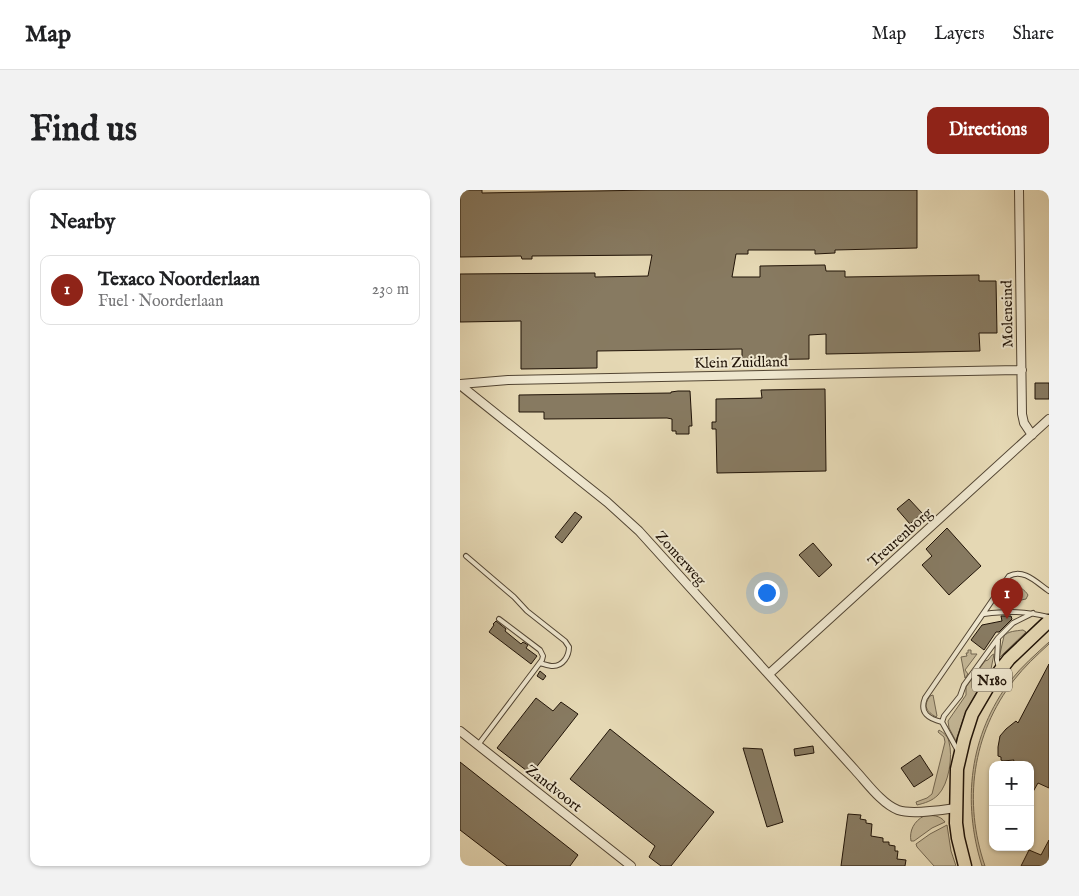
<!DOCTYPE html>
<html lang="en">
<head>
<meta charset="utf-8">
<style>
	:root { --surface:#fff; --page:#f2f2f2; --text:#202124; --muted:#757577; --line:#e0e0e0; --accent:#8f2418 }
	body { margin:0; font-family:"IM FELL English",serif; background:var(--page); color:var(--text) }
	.controls { position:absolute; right:15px; bottom:15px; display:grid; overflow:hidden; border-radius:10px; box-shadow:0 1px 4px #0004 }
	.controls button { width:45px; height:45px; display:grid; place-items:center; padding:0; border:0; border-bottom:1px solid var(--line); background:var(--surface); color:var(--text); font:25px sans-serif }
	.you { position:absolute; left:306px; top:402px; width:18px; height:18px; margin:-12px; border:4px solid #fff; border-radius:50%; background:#1a73e8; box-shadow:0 0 0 8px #1a73e833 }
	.badge { display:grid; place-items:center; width:32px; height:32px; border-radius:50%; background:var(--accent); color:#fff; font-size:16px; font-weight:700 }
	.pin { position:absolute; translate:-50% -41px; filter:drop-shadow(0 1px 2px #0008) }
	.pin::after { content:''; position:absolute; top:26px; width:18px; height:15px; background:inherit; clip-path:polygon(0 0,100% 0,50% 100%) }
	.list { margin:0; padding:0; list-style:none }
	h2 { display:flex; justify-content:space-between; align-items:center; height:65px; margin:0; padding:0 20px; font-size:21px }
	h2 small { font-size:16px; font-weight:400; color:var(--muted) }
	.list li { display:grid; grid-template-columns:32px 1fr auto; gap:15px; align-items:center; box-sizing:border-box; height:70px; margin:0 10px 10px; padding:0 10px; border:1px solid var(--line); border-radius:10px }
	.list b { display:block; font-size:19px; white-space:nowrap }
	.list p { margin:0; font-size:16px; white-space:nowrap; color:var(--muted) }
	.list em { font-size:16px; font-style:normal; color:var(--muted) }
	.map { position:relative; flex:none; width:589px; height:676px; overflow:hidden; border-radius:10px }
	header { display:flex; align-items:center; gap:30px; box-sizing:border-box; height:70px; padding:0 25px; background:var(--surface); border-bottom:1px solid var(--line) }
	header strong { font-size:24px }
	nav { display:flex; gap:28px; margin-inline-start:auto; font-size:18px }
	.intro { display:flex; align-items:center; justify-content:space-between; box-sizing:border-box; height:120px; padding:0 30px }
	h1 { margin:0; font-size:35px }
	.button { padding:12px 22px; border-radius:10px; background:var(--accent); color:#fff; font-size:18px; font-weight:700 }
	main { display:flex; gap:30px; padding:0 30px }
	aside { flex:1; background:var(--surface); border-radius:10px; box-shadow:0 1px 4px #0004 }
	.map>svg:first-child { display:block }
	.green { fill:#c4b797; stroke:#726650 }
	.building { fill:#877a61; stroke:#211408 }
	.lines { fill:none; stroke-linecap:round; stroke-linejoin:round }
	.lane-casing { stroke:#524533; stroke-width:6 }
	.street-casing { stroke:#524533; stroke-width:10 }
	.primary-casing { stroke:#211408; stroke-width:15 }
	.lane { stroke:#eee6ce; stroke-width:4 }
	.street { stroke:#eee6ce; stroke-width:8 }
	.primary { stroke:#e5d8b4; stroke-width:12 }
	.labels { text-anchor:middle; stroke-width:4; stroke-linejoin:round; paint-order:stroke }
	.shield { fill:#eee6ce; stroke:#5e5343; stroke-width:1 }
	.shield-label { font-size:14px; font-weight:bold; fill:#211408 }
	.street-label { font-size:15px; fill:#211408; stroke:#eee6ce }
</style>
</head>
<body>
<header>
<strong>Map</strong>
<nav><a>Map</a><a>Layers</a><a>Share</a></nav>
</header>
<div class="intro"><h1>Find us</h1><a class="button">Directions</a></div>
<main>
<aside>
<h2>Nearby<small></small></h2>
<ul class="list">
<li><span class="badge">1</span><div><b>Texaco Noorderlaan</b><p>Fuel · Noorderlaan</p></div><em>230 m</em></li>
</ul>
</aside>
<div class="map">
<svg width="589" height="676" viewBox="0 0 589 676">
	<rect width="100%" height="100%" fill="#e5d8b4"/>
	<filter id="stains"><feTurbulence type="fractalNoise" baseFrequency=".004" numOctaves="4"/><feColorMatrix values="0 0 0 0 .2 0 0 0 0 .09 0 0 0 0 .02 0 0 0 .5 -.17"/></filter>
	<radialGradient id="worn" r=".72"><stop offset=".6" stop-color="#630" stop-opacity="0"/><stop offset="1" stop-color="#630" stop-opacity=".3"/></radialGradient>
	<!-- green -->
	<path class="green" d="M553 395C559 396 565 400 568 405L566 409 537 415 535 413 546 398Z
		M563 440 566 442 539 468 544 446C548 441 556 441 563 440Z
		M589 452V454C576 466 564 477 554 490 512 544 503 612 525 676H522C502 612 509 545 551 490 562 476 576 464 589 452Z
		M508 460H511V464H517L505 480 508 484 505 488 501 467 507 466 506 463H508Z
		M534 464 531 479 519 498 505 524 496 551 489 538 488 531 506 505V497L525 471 528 470 532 465Z
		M473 505 477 526 476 527C466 521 463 516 470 506Z
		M479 540C484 543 488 546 489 552 493 566 489 594 478 605 472 611 465 613 457 615L456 612 467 608 472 604 485 552 484 547 478 542Z
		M464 626C472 625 480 625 485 632L472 638 454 651H451C449 641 454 631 464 626Z
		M487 635 491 661 496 676H474L457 657 456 654 470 644Z"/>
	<!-- building -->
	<path class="building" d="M0 0H22V3L191 0H457V58L375 60V63L355 64V60H288V64H276L272 87H300V76L365 75 366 81H385V87L519 85V91H536L537 143H519L520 161 366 164V144L349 145V169L282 170V159L137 161V178L61 179V131L0 132V84L135 83V87L188 86 192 65 72 66V69H62L61 66 0 67Z
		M575 193H589V209H575Z
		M365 199 366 281 257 283 256 239H252V232H256V209L302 208 301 200Z
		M218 201H230L232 236H229V244H216V241H212V229L207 228 84 229V222H59V205L211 203V202Z
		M449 309 462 323 450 334 437 319Z
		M115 322 122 327 102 353 95 347Z
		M487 338 521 376 489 405 462 375 472 366 466 359Z
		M353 353 372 375 359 387 339 365Z
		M541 426H551L552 429 539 442H536L524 460 511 450 522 435 542 431Z
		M36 431 46 439 45 441 61 454 63 452 68 455 66 458 77 466 71 474 29 442 34 435 33 434Z
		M589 474V598L578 593 570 607V575H552L554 570 543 571 541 570V567L538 566V557L540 546 546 539 556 531 558 533Z
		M80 481 86 486 83 490 77 486Z
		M76 508 93 521 101 512 118 524 71 584 37 558Z
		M150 539 254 622 211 676H201L189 667 195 656 110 589Z
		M353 556 354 563 335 566 334 559Z
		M283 558 302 559 323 632 307 637Z
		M460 565 473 585 454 597 441 578Z
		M0 572 118 665 110 676H47L0 640Z
		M388 624 401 625 400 629 406 630V633L412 634 411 646 423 648V652H429V655L435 656V661H438L437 669 446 670 445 676H381Z
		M589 650V676H561L569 660 581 665Z"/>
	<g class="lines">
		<!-- lane casing -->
		<g class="lane-casing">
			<path id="lane" d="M6 366 54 407 67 421 105 451 109 457C109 466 103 476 93 476 89 476 84 474 80 473
				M524 424C548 421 565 421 589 427
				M538 450 537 470 539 478
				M482 532 484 526 500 506 504 495 538 448 553 433 573 423
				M18 555 82 470 83 466 80 460 39 429
				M498 561 482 532C469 529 459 523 465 508L549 386C564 378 577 393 589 401"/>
		</g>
		<!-- street casing -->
		<g class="street-casing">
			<path id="street" d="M559 0 562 224 564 233 572 245
				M0 194 48 190 562 180
				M0 195 147 312 179 341 395 580C407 593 422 614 438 620 452 625 481 620 496 618
				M309 484 589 229
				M0 541 171 676"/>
		</g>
		<!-- primary casing -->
		<g class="primary-casing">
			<path id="primary" d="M505 676 498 648 496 633 497 579 504 549 512 524 529 495 549 469 589 431"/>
		</g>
		<!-- lane -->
		<use href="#lane" class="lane"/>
		<!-- street -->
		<use href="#street" class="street"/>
		<!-- primary -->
		<use href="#primary" class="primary"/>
	</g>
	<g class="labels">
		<!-- shield labels -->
		<rect class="shield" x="512" y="478.5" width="40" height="23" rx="4"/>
		<g class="shield-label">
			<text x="532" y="495">N180</text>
		</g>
		<!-- street labels -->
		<g class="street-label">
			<text transform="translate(547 124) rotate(-91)" y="5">Moleneind</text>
			<text transform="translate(281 172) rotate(-1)" y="5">Klein Zuidland</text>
			<text transform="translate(440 347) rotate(-42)" y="5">Treurenborg</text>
			<text transform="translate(221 368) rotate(48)" y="5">Zomerweg</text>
			<text transform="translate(94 598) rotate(38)" y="5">Zandvoort</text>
		</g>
	</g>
	<rect width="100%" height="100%" filter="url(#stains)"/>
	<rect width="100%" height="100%" fill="url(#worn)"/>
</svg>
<div class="controls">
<button>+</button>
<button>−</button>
</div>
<div class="you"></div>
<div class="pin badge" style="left:547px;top:429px">1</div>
</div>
</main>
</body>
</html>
